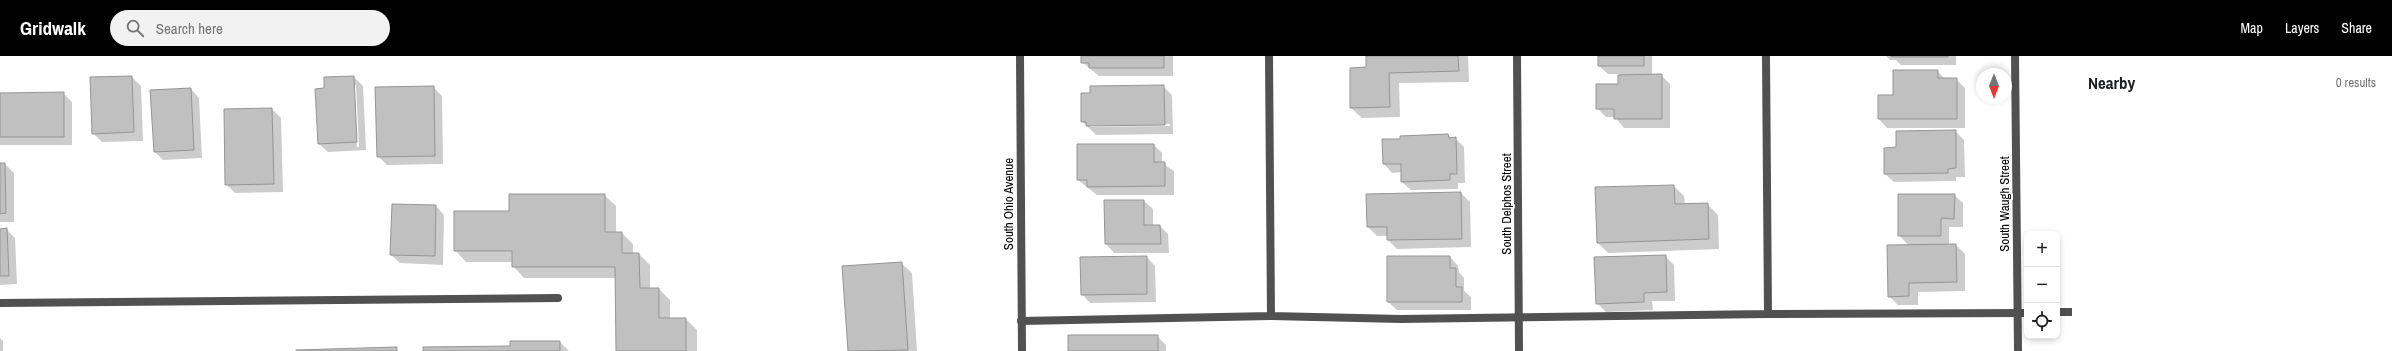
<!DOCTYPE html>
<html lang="en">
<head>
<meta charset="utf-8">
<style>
	:root { --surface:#fff; --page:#f2f2f2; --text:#202124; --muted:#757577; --line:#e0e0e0; --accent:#000 }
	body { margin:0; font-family:"Archivo Narrow",sans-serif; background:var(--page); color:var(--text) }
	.controls { position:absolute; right:12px; bottom:12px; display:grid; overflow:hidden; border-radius:8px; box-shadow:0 2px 6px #0003 }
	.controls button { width:36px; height:36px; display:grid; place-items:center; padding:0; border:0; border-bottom:1px solid var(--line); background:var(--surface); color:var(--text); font:20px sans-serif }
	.compass { position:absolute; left:1976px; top:12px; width:36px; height:36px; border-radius:50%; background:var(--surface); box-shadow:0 2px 6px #0003; rotate:180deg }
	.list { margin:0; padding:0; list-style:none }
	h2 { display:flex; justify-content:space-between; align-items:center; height:52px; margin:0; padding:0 16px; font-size:17px }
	h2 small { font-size:13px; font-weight:400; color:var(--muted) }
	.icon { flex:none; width:22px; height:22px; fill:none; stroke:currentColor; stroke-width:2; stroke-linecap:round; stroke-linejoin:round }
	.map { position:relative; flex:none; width:2072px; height:295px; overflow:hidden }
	header { display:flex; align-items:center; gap:24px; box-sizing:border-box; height:56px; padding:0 20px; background:var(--accent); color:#fff }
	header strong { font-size:19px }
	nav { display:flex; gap:22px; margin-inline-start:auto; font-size:14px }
	.search { width:280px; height:36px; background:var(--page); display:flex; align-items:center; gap:10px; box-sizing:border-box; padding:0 14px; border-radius:22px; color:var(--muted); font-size:15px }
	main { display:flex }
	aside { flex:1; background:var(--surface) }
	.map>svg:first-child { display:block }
	.shadow { fill:#0003; fill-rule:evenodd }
	.building { fill:#c0c0c0; stroke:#959595 }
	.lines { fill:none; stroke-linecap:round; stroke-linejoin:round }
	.service { stroke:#515151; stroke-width:8 }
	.minor { stroke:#515151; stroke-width:8 }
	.labels { text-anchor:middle; stroke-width:4; stroke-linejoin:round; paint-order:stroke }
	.street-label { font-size:13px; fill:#000; stroke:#fff }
</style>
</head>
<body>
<header>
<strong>Gridwalk</strong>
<div class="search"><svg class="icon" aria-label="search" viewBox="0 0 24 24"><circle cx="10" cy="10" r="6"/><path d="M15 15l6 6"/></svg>Search here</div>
<nav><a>Map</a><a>Layers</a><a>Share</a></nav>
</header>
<main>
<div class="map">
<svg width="2072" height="295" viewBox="0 0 2072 295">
	<rect width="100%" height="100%" fill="#fff"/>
	<!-- shadow -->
	<path class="shadow" d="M1082 0H1173V20H1099L1082 6Z
		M1367 0H1468L1469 26 1399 27 1400 61 1362 62 1351 52 1367 12Z
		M1599 0H1652V19H1661L1670 28V72H1624L1615 61H1606L1597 52 1619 29V18H1608L1599 10Z
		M1886 0H1956V9H1901L1896 4H1890Z
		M1937 15 1945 23H1956L1965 32V72H1887L1879 63V40H1894Z
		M132 21 141 30 143 85 102 86 93 77Z
		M354 21 363 30 366 94 328 96 319 88 325 33ZM354 29H356L359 91H357Z
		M1163 30 1172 39 1173 78 1096 79 1082 65ZM1170 68V70L1090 71V69Z
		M433 31 442 40 443 108 387 109 378 100Z
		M191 33 199 42 202 102 163 104 155 96Z
		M63 37 72 46V89H0V38Z
		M272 53 281 62 283 136 235 137 226 128Z
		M1955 75 1964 84 1965 121H1956V125L1894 126 1885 118Z
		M1448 79 1451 82H1455L1464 91 1465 127H1458V133L1411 134 1402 126V116L1392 117 1384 108Z
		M1154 89 1162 97V107L1174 115V139H1097L1078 124Z
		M0 108H5L14 117V166H0Z
		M1674 130 1684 140 1685 149 1707 148 1718 159 1719 193 1608 197 1598 187Z
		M1461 137 1470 146 1471 191 1397 193 1388 184V180H1377L1368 171Z
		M604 139 616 150V177H622L633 188V198H639L650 209V233H659L670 244V263H686L697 274V295H617L616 222H524L513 210V206H466L455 194 510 156Z
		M1954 139 1963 147V171H1949V189H1956L1965 198V235L1918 236V249H1898L1889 240 1909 190 1899 179Z
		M1144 145 1153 153V170H1160L1168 178 1169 197H1114L1106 188Z
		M436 150 444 159 443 209 400 207 391 199Z
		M6 173 15 182 17 228 0 229V174Z
		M1665 200 1674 209 1675 245H1652L1653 254 1606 256 1597 247Z
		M1147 201 1155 210 1156 246 1090 247 1082 238Z
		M1450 201 1458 210 1459 216 1464 222V235L1471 241V254H1397L1388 246Z
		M901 207 912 217 917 295H849L843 211Z
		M1157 280 1166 289V295H1069Z
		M0 282 3 285V295H0Z
		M560 286 569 295H424L511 291Z"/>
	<!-- building -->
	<path class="building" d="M1081 0H1164V12H1089V7H1081Z
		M1366 0H1458L1459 15 1389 17 1390 51 1350 52V12L1366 11Z
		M1598 0H1644V10H1598Z
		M1891 0H1948V1H1891Z
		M1893 14H1938V22H1957V63H1878V39H1893Z
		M1662 18V63H1614V53H1596V28H1618V19Z
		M132 20 134 76 92 78 90 21Z
		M354 20 357 86 318 88 315 33 324 32V21Z
		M1164 29 1165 69 1086 70V66H1081V37H1090V30Z
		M434 30 435 100 377 101 375 31Z
		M191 32 194 94 154 96 150 34Z
		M64 36V81H0V37Z
		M272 52 274 128 225 129 224 53Z
		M1956 74V112L1948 113V117L1884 118V92L1896 91V75Z
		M1448 78 1449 82 1456 81 1457 118H1450V124L1401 126V108H1383L1382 83H1400V80Z
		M1077 88H1154V106H1165V130L1087 131V124H1077Z
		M0 107H5L6 157 0 158Z
		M1674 129 1675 148 1708 147 1709 183 1597 187 1595 131Z
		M1461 136 1462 183 1387 184V171H1367L1366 138Z
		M509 138H605V176H622V197H639L640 232H659V262H686V295H616L615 211H512V195H454V155H509Z
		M1898 138H1955L1954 163 1941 162V180H1898Z
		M1104 144H1144V169H1160L1161 188H1105Z
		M392 148 436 149 435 200 390 199Z
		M7 172 9 220H0V173Z
		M1956 188 1957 226 1909 227V240L1888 241 1887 189Z
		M1666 199 1667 236 1644 237V246L1596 248 1594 201Z
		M1147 200V238L1081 239 1080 201Z
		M1387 200H1450V212H1456V231H1462V246H1387Z
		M902 206 908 294 848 295 842 210Z
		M1068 279H1158V295H1068Z
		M510 285H560V295H423V291L510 290Z
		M397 291V295H296V294Z"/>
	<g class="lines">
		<!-- service -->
		<path class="service" d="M1269 0 1271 260
			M1766 0 1768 258
			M0 247 558 242
			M2057 256H2072
			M1021 265 1271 260 1401 263 1768 258 2027 257"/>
		<!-- minor -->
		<path class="minor" d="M1020 0 1022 295
			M1517 0 1519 295
			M2015 0 2018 295"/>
	</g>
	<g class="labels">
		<!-- street labels -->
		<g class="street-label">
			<text transform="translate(1008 148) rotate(-90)" y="5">South Ohio Avenue</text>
			<text transform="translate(1506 148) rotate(-90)" y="5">South Delphos Street</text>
			<text transform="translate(2004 148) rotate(-90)" y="5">South Waugh Street</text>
		</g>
	</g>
</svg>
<div class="controls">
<button>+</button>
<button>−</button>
<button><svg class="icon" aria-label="locate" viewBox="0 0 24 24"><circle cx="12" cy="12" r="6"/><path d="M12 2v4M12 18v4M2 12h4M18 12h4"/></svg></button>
</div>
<svg class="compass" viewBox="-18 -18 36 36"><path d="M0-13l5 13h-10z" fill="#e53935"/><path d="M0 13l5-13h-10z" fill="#757577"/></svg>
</div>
<aside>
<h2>Nearby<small>0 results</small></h2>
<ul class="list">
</ul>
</aside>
</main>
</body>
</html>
